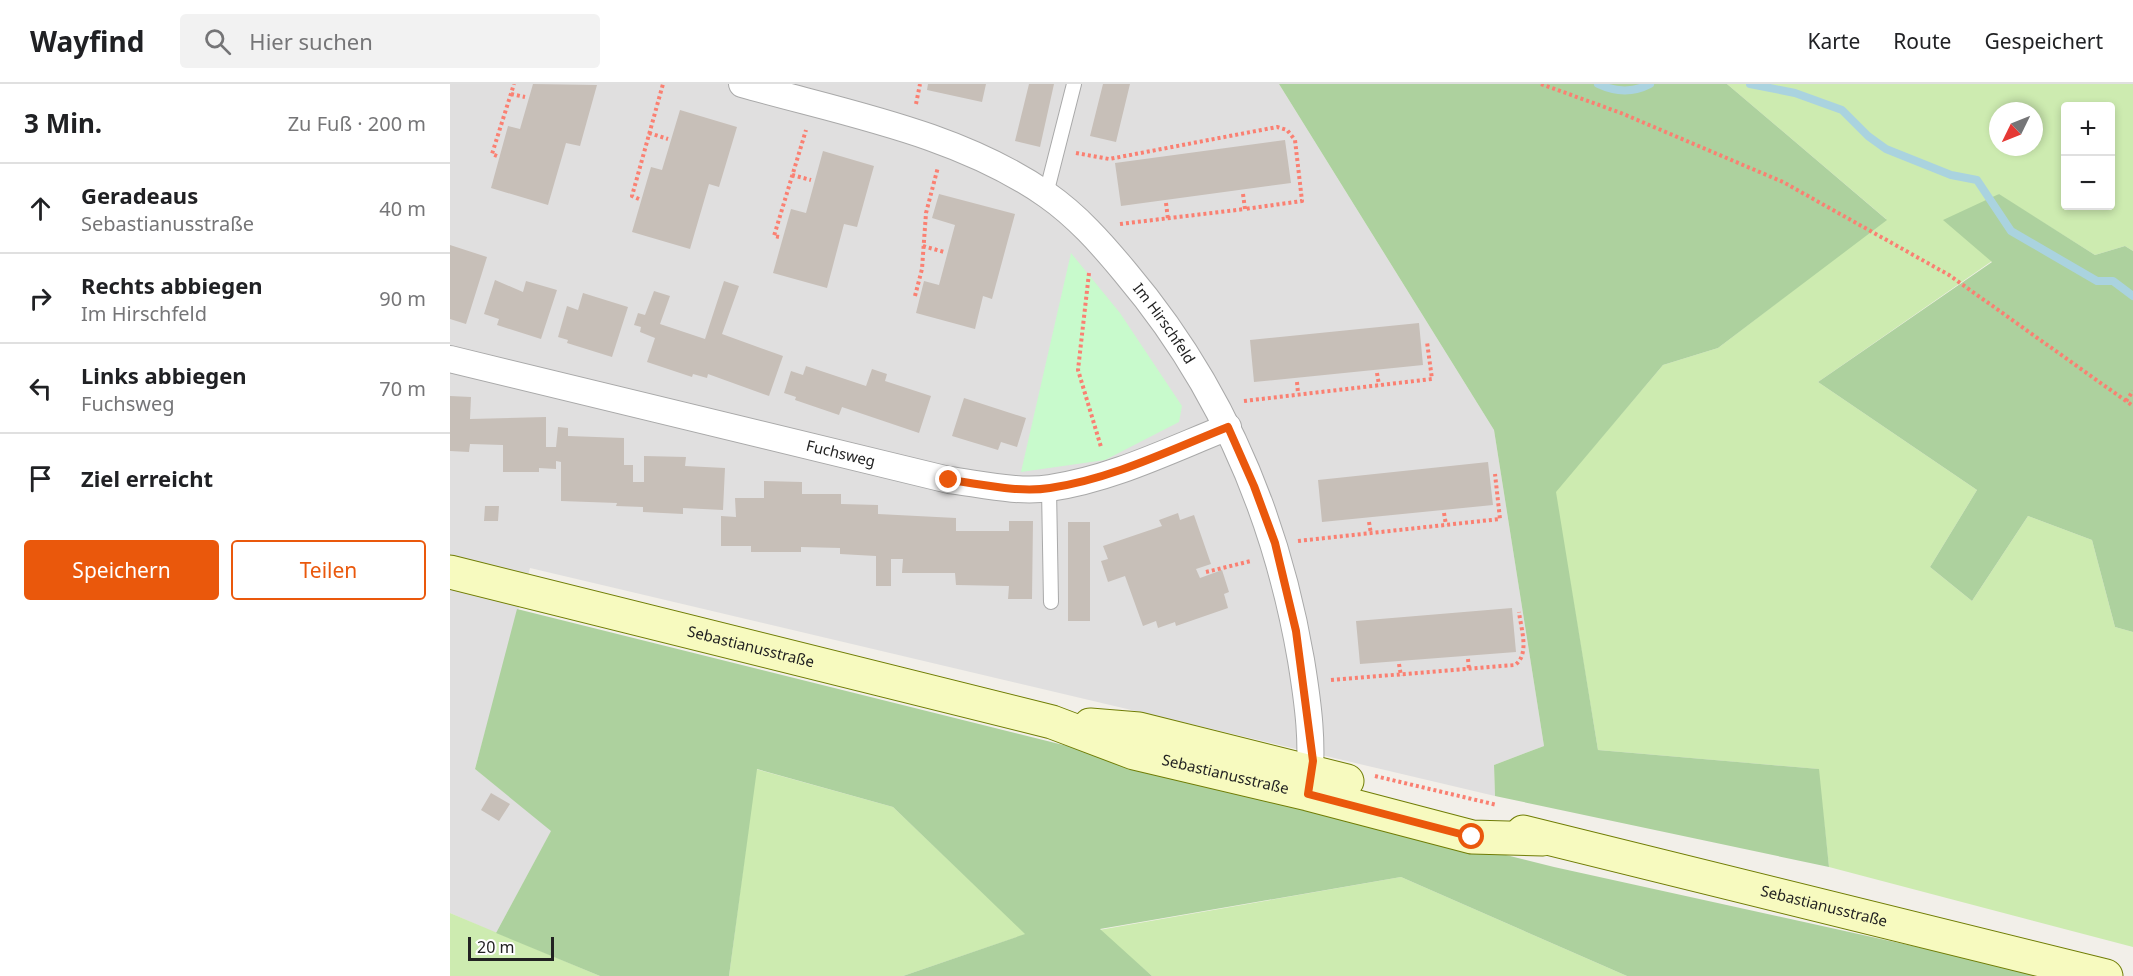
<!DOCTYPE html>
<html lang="de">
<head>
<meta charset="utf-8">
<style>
	:root { --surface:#fff; --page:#f2f2f2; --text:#202124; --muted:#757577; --line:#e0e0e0; --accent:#ea580c }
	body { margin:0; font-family:"Noto Sans",sans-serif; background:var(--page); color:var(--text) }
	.controls { position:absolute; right:18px; top:18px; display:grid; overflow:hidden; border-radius:6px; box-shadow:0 3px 9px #0003 }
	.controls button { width:54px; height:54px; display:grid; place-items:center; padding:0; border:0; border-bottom:2px solid var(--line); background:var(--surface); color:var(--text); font:30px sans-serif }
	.compass { position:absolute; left:1539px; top:18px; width:54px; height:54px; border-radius:50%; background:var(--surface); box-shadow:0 3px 9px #0003; rotate:227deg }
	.scale { position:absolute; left:18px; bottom:15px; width:86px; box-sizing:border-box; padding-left:6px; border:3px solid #222; border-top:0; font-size:16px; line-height:21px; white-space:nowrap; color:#222; -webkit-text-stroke:4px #fff; paint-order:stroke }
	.stop { position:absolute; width:18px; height:18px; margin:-14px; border:4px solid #ea580c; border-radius:50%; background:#fff }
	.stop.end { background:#ea580c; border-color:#fff; box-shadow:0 2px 6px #0008 }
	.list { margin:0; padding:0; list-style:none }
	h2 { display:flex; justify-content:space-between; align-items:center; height:78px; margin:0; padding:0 24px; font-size:26px }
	h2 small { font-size:20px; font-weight:400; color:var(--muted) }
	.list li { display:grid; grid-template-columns:39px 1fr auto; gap:18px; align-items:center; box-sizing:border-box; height:90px; padding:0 24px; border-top:2px solid var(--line) }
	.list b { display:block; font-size:22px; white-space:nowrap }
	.list p { margin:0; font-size:20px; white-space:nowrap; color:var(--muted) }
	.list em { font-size:20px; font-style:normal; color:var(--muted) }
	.actions { display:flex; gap:12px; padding:18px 24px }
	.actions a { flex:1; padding:14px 0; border:2px solid var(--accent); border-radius:6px; text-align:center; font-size:21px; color:var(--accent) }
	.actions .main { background:var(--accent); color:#fff }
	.icon { flex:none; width:33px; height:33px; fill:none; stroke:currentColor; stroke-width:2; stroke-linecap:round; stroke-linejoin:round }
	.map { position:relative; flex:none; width:1683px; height:892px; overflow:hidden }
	header { display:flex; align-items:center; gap:36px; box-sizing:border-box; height:84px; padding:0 30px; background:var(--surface); border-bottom:2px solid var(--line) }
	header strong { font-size:28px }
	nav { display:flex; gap:33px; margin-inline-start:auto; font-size:21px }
	.search { width:420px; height:54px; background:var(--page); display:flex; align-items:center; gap:15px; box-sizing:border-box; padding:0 21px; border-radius:6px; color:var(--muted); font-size:22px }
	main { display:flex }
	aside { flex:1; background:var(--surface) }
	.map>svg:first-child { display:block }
	.residential { fill:#e0dfdf }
	.grass { fill:#cdebb0; fill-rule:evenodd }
	.forest { fill:#add19e }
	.park { fill:#c8facc }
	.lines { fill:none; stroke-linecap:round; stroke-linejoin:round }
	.stream { stroke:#aad3df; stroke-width:8 }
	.building { fill:#c7bfb8 }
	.service-casing { stroke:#a9a9a9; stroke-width:16 }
	.minor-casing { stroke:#a9a9a9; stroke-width:28 }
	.secondary-casing { stroke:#707d05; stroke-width:35 }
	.path { stroke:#fa8072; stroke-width:4; stroke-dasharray:3 3; stroke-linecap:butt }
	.service { stroke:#fff; stroke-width:14 }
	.minor { stroke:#fff; stroke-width:26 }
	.secondary { stroke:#f7fabf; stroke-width:33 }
	.route { stroke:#ea580c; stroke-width:8 }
	.labels { text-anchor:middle; stroke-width:4.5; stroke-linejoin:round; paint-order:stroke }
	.street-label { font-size:15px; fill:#222; stroke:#fff }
</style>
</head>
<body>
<header>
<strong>Wayfind</strong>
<div class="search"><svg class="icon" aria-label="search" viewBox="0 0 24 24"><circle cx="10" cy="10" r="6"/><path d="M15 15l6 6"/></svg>Hier suchen</div>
<nav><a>Karte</a><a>Route</a><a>Gespeichert</a></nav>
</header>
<main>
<aside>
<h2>3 Min.<small>Zu Fuß · 200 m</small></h2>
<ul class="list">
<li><svg class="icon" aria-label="ahead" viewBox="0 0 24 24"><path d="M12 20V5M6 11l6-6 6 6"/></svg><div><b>Geradeaus</b><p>Sebastianusstraße</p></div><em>40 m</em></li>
<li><svg class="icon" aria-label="right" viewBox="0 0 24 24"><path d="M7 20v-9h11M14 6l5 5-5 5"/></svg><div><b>Rechts abbiegen</b><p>Im Hirschfeld</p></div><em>90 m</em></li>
<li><svg class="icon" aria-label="left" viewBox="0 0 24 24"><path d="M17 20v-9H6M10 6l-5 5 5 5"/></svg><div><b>Links abbiegen</b><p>Fuchsweg</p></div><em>70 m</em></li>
<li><svg class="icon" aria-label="arrive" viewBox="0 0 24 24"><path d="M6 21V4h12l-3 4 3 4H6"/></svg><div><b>Ziel erreicht</b></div></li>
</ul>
<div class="actions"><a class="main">Speichern</a><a>Teilen</a></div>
</aside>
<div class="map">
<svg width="1683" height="892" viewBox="0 0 1683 892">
	<rect width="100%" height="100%" fill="#f2efe9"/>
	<!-- residential -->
	<path class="residential" d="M0 0H829L1044 346 1094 662 1044 681 1045 712 80 484 25 685 102 746 46 849 0 829Z"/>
	<!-- grass -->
	<path class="grass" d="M1277 0H1683V167L1675 162 1645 171 1548 110 1542 177 1368 298 1527 406 1480 483 1522 517 1578 432 1642 456 1665 543 1683 548V863L1379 783 1368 685 1148 666 1105 408 1213 281 1268 264 1436 135ZM1616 22H1660V122H1616ZM1548 27H1584V63H1548Z
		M306 685 443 723 576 850 453 892H279Z
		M951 793 1177 892H702L649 846Z
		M0 829 150 892H0Z"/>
	<!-- forest -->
	<path class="forest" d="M829 0H1277L1437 136 1268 264 1213 281 1106 408 1148 666 1369 685 1379 783 1045 712 1044 681 1094 662 1044 346Z
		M1549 110 1645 171 1675 162 1683 167V548L1665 543 1642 456 1578 432 1522 517 1480 483 1527 406 1368 298 1542 178 1493 136Z
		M67 525 1104 783 1599 892H1177L951 793 650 845 702 892H453L575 850 443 723 307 685 279 892H150L46 849 101 747 25 685Z"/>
	<!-- park -->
	<path class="park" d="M621 169 670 229 732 322 729 338 655 376 571 388Z"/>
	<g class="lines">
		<!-- stream -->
		<path class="stream" d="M1148 0C1165 8 1183 9 1200 0
			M1300 0 1345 9 1392 26 1418 52 1436 65 1501 91 1527 96 1561 147 1647 197H1663L1683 212"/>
	</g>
	<!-- building -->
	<path class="building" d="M83 0 147 1 130 62 116 59 98 121 41 104 58 42 70 45Z
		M478 0H536L532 18 477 6Z
		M579 0H604L590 63 565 57Z
		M653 0H680L666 58 640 52Z
		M230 26 287 43 269 103 259 100 240 165 182 148 201 83 212 86Z
		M835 56 841 99 671 122 665 79Z
		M373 67 424 82 407 143 394 140 377 204 323 189 341 125 356 129Z
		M489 110 565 130 542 215 533 212 525 245 466 229 474 197 489 201 505 141 482 134Z
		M0 161 37 173 16 240 0 235Z
		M45 196 73 208 76 197 107 206 91 255 47 241 49 235 34 230Z
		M274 197 289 202 272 250 333 272 319 312 258 290 257 294 243 290 242 293 197 278 205 254 190 248 191 243 184 241 188 229 195 231 204 207 220 212 210 240 255 255Z
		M133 209 178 223 162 273 117 259 118 256 108 253 117 222 128 226Z
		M969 239 973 281 804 298 800 256Z
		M356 282 416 302 422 285 437 290 435 297 481 312 469 349 392 323 389 331 345 316 346 313 334 309 341 287 353 291Z
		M0 312 21 313 20 335 96 333V363H106L108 343 118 344V352L174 354V381H183V398H194V372L236 373 235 382 275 384 273 426 233 424V430L193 428V423L166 422 167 419 111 417V378L106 377V385L89 384V388H53V361L20 360 19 368 0 367Z
		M514 314 576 334 567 363 551 358 548 366 502 352Z
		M1038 378 1043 421 872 438 868 396Z
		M314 397 352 398V410H391V420L428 421V430L506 434V447H559V437H583L582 515H558L559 502 506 501 505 489H452L453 475H441V502H426V472L390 470V464L351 463V468H301V462H271V432L286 433 285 414H314Z
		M35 422H49L48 437H34Z
		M728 429 730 436 744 431 761 480 746 485 750 494 772 486 779 508 774 510 778 524 726 542 725 538 708 544 706 537 693 542 675 492 658 498 651 477 658 475 653 462 712 442 709 436Z
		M618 438H640V537H618Z
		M1062 524 1066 568 910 580 906 537Z
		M41 709 60 720 49 737 31 726Z"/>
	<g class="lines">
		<!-- service casing -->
		<g class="service-casing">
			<path id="service" d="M596 110 624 0
				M599 405 601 518"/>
		</g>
		<!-- minor casing -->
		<g class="minor-casing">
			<g id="minor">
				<path id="s1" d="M292 0C394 29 508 49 597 111 627 132 651 159 675 188 770 300 826 431 851 576 858 619 864 662 858 705"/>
				<path id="s2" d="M0 275 499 396C531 400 568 409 600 404 662 395 720 366 778 343"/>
			</g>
		</g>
		<!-- secondary casing -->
		<g class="secondary-casing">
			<g id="secondary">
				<path id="s3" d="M0 488 602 638 684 669 858 710 1022 753 1093 755"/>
				<path d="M640 641 689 645 897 697"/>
				<path id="s4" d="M1073 748 1656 892"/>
			</g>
		</g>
		<!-- path -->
		<path class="path" d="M1091 0 1171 29 1333 98 1499 191 1683 322
			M61 10 75 13
			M466 20 470 0
			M199 49 218 55
			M626 69 659 75 827 43 837 46 845 56 852 117 795 125
			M47 72 42 70 64 0
			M342 91 361 96
			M189 115 182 112 213 0
			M716 119 718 135
			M670 140 795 125 793 110
			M329 153 324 152 356 46
			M473 162 494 168
			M639 189 628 286 651 363
			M465 212 472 185 476 129 488 83
			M927 289 929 301
			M847 298 848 309
			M794 317 982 295 977 258
			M1676 317 1683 307
			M994 429 996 441
			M919 438 921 450
			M848 457 1050 435 1045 390
			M756 488 801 477
			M1018 575 1019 586
			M949 580 951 592
			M881 596 1065 581C1080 570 1071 545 1069 528
			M925 692 1047 721"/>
		<!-- service -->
		<use href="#service" class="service"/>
		<!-- minor -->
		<use href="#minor" class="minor"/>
		<!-- secondary -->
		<use href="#secondary" class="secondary"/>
	</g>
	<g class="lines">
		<!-- route -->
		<path class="route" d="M499 396C531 400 568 409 600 404 662 395 720 366 778 343L804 402 825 459 846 547 863 677 858 710 1022 753"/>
	</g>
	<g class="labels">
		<!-- street labels -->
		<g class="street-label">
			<text dy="5" stroke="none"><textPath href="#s1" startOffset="501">Im Hirschfeld</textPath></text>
			<text dy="5" stroke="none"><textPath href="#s2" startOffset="402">Fuchsweg</textPath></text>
			<text dy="5" stroke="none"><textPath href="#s3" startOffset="310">Sebastianusstraße</textPath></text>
			<text dy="5" stroke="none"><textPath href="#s3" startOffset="802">Sebastianusstraße</textPath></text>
			<text dy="5" stroke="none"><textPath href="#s4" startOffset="310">Sebastianusstraße</textPath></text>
		</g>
	</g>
</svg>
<div class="controls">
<button>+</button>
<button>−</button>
</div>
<svg class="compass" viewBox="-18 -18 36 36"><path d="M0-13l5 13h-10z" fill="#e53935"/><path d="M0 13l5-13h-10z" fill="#757577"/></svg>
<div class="scale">20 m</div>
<div class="stop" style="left:1022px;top:753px"></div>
<div class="stop end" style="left:499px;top:396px"></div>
</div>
</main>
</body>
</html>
